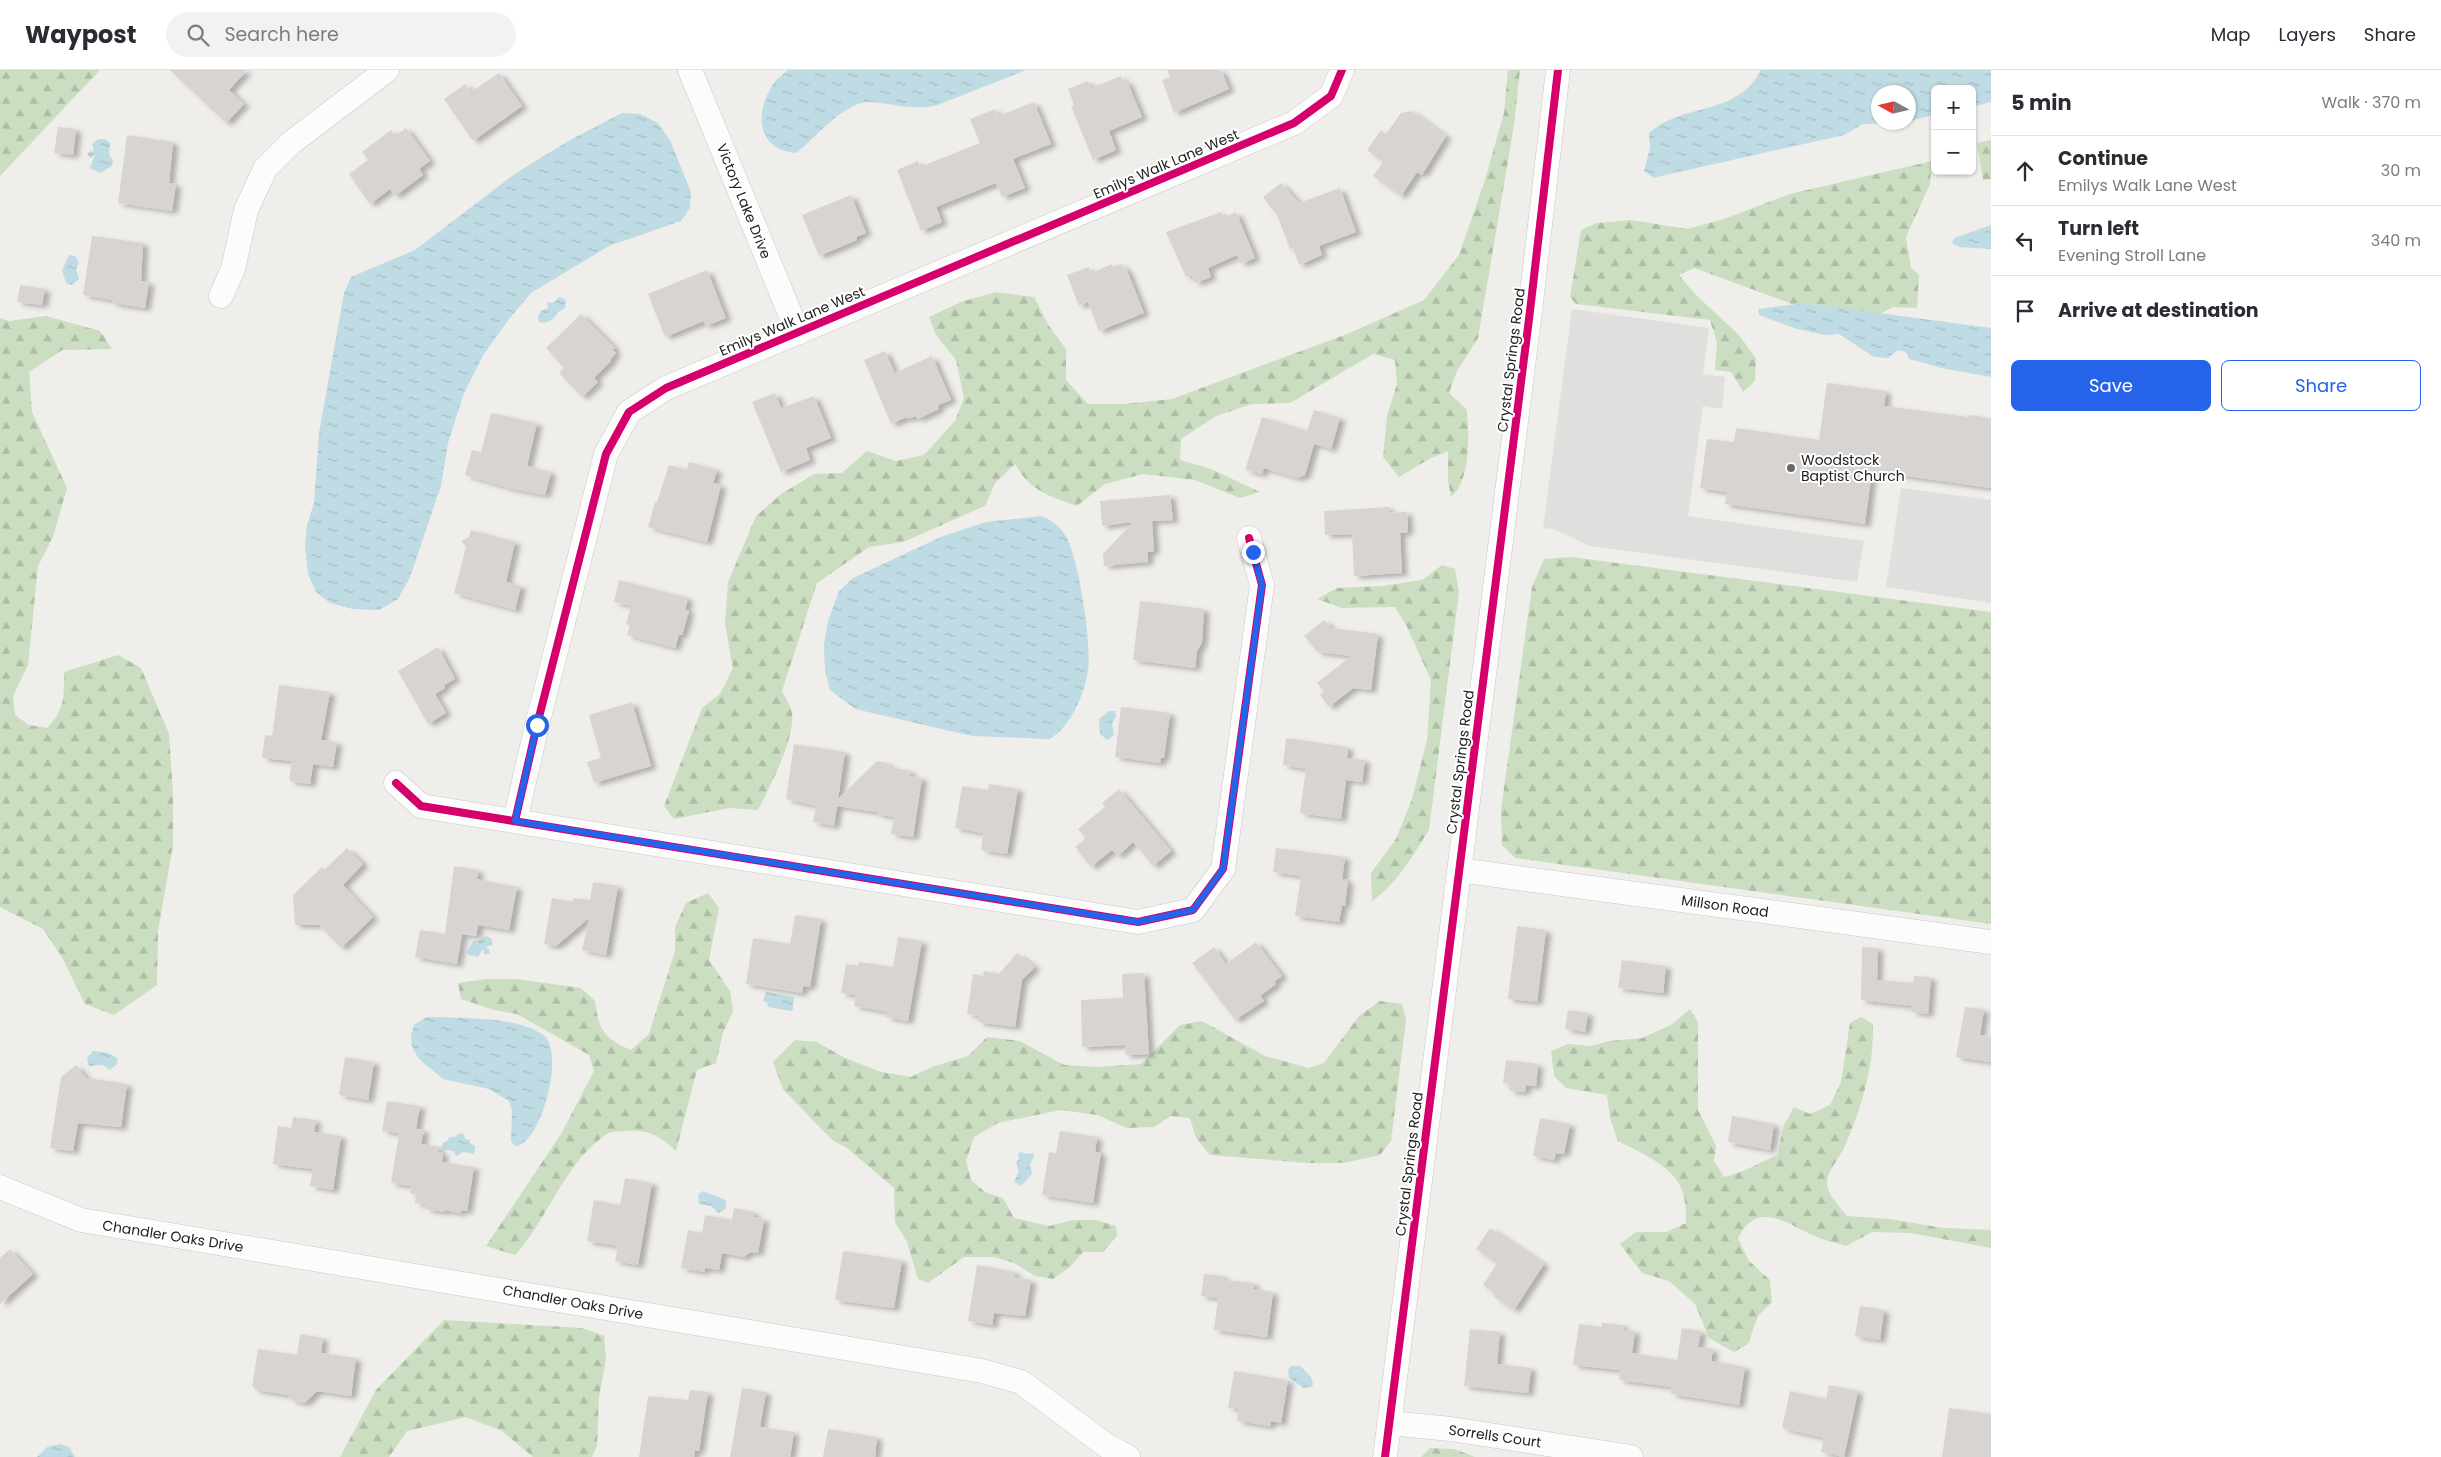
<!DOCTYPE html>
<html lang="en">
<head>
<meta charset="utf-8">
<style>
	:root { --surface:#fff; --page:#f2f2f3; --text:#2b2b33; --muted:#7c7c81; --line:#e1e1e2; --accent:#2563eb }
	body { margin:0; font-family:Poppins,sans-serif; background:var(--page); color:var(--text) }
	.controls { position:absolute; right:15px; top:15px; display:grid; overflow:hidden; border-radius:8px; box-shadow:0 1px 4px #0004 }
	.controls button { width:45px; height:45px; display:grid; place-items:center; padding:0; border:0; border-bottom:1px solid var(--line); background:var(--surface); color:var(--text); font:25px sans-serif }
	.compass { position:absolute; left:1871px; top:15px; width:45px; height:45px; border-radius:50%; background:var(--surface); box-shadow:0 1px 4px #0004; rotate:278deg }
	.stop { position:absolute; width:15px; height:15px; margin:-11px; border:4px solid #2563eb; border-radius:50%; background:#fff }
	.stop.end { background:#2563eb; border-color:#fff; box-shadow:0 1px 5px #0008 }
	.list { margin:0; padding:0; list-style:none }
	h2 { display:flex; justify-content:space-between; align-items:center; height:65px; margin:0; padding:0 20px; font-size:21px }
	h2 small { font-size:16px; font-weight:400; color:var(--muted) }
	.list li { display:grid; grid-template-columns:32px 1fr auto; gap:15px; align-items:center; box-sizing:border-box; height:70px; padding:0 20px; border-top:1px solid var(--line) }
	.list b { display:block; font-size:19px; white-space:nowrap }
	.list p { margin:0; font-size:16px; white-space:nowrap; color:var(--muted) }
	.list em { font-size:16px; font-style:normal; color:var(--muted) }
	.actions { display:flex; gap:10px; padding:15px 20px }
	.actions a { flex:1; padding:11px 0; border:1px solid var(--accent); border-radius:8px; text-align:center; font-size:18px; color:var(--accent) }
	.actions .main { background:var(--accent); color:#fff }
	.icon { flex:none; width:28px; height:28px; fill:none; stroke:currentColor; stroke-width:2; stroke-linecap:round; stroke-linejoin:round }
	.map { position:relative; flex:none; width:1991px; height:1387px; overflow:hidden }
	header { display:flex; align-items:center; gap:30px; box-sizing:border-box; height:70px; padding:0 25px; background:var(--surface); border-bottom:1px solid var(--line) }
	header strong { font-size:24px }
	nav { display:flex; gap:28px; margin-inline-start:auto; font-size:18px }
	.search { width:350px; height:45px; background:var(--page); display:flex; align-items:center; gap:12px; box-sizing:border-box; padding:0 18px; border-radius:28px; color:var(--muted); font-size:19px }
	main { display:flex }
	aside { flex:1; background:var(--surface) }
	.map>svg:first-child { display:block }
	.forest { fill:url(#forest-firs) }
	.parking { fill:#e0dfde }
	.water { fill:url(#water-ripples) }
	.building { fill:#d7d4d2; filter:url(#shadow) }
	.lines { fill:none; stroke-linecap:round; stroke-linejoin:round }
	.minor-casing { stroke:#c9c8c7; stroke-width:25 }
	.minor { stroke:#fdfcfc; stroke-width:24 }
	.cycleway-casing { stroke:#fff; stroke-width:11 }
	.cycleway { stroke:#d6006c; stroke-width:8 }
	.route { stroke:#2563eb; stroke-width:6 }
	.poi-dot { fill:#6a6968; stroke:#fff; stroke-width:2 }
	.labels { text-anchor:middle; stroke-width:4; stroke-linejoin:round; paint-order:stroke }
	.street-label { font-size:14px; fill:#222; stroke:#fff }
	.poi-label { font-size:14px; fill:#222; stroke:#fff; text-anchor:start }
</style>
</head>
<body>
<header>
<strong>Waypost</strong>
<div class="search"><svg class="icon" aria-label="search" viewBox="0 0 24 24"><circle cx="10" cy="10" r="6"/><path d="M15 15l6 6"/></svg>Search here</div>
<nav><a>Map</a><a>Layers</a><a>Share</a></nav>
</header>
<main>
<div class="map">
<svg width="1991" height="1387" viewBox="0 0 1991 1387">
	<defs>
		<pattern id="forest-firs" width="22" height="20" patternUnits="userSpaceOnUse" patternTransform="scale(1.25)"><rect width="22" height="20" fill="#cbdec1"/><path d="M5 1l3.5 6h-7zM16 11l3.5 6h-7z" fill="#aebea6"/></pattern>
		<pattern id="water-ripples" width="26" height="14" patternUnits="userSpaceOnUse" patternTransform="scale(1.25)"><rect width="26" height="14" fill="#bfdbe3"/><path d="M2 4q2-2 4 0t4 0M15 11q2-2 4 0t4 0" fill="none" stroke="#a4bcc2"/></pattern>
		<filter id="shadow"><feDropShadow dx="5.5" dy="3" stdDeviation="2.5" flood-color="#0004"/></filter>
	</defs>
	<rect width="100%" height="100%" fill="#f0eeeb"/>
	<!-- forest -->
	<path class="forest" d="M0 0H100L0 106Z
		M1508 0H1520L1514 55 1478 268 1457 301 1449 323 1467 340C1469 364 1471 411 1451 427L1448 410V381L1429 389 1399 407 1383 387 1387 346 1397 314 1395 290 1373 284 1290 333 1252 334 1216 346 1181 369 1180 390 1211 399 1260 422 1240 428 1195 410 1143 404 1105 414 1077 436C1049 426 1030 421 1015 394L995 413 985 436 903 472 869 477 817 513 782 621C785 627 789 633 791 639 799 662 769 718 758 740L729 738 674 749 664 736 702 638 720 624 733 598 725 554 728 512 756 446 781 424 814 404 842 403 867 381 896 391 924 385 955 351 964 328 956 290 936 265 929 247 961 232 996 222 1034 227 1049 256 1066 279V310L1088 334H1124L1172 329 1347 264 1424 230 1459 185 1484 113 1504 43Z
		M1991 70V109L1983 110 1977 73Z
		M1932 91 1930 114 1906 167 1911 198 1919 205 1917 238 1893 237 1880 244 1804 233 1792 234 1694 198 1679 205 1696 225 1738 264 1756 288 1755 311 1743 322 1731 302 1715 300 1717 273 1710 250 1576 234 1570 227 1581 160 1596 153 1631 150 1687 159 1724 149 1790 124Z
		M46 246 100 261 112 279 62 280 29 302 32 342 67 418 53 467 38 496 28 595 13 626 15 645 29 655 47 658C65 639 64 627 64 602L118 585 141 598 169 664 173 723V775L158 861 157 915 114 945 85 934 62 887 43 859 0 837V248L9 251Z
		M1571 487 1991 542V854L1515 788 1502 775 1501 740 1532 517 1544 489Z
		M1442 495 1455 499 1459 522 1429 760C1413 785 1397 814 1372 831L1371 803 1396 769 1412 729 1427 670 1431 610 1407 557 1395 537 1342 538 1317 529 1337 518 1382 516 1422 510Z
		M708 823 719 838 709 890 730 921 733 941 723 963 716 993 697 1000 676 1081C659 1065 648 1059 625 1061 619 1062 611 1061 607 1064 565 1091 548 1150 515 1185L486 1176 561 1064 594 1001 589 985 517 944 494 940 461 929 458 913 486 909H516L581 918 595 931C599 960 603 968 631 980L649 964 675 881V857L686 833Z
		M1380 931 1402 934 1406 950 1391 1071 1380 1085 1343 1093H1307L1210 1085 1196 1068 1190 1048 1171 1046 1154 1057 1127 1058 1097 1045 1061 1040 998 1053 974 1067 966 1091 971 1110 985 1122 1003 1128 1014 1148 1049 1156 1073 1150H1096L1116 1156 1117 1166 1103 1182H1083L1070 1197 1053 1209 1035 1206 1014 1193 994 1187H964L928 1213 918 1209 907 1172 895 1152 894 1118 847 1078 832 1070 783 1019 773 992 795 970 817 972 845 988 881 1002 911 1007 932 997 968 986 987 967 1020 971 1064 995 1097 997 1141 994 1180 955 1202 951 1265 986 1309 998 1324 993 1359 946Z
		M1690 939 1698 952V1040L1716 1076 1714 1091 1724 1107C1743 1103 1760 1092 1778 1085L1783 1057 1794 1037 1810 1044 1830 1035 1841 1012 1850 953 1861 947 1873 954C1874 997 1861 1041 1843 1080 1838 1089 1828 1101 1827 1111 1826 1124 1840 1137 1847 1146L1890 1149 1943 1158 1991 1160V1178L1911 1163 1872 1162 1846 1176C1837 1173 1826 1171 1817 1167 1788 1155 1758 1128 1738 1168L1749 1191 1770 1210 1772 1232 1758 1246 1748 1274 1734 1282 1709 1268 1695 1234 1669 1211 1642 1203 1620 1174 1636 1162H1666L1686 1153C1686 1140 1686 1126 1679 1114 1668 1094 1638 1081 1618 1071L1610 1048 1607 1025 1566 1018 1554 1006 1551 981 1568 974 1591 976 1610 971 1642 968 1671 955Z
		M444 1250 582 1258 604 1266 606 1290 599 1327 597 1376 592 1387H533L502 1361 466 1347 407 1361 389 1387H340L376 1320Z
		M1430 1378 1454 1379 1475 1387H1421Z"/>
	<!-- parking -->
	<path class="parking" d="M1572 239 1709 258 1703 304 1725 307 1722 339 1703 336 1688 446 1864 471 1857 512 1590 476 1553 459 1543 458Z
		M1901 418 1991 430V533L1886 517Z"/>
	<!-- water -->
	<path class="water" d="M788 0H1026L935 36C911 40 894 34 871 32 845 30 816 68 796 83 758 80 754 45 772 16 775 10 783 5 788 0Z
		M1761 0H1991V32L1972 37V19H1935V45L1909 51 1908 22H1878V52L1903 53 1863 54 1844 65 1661 106 1654 108 1644 101 1650 78 1649 63C1683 32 1737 47 1761 0Z
		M622 43 640 44 658 53 670 70 691 122 690 138 681 151 609 176 531 223 509 249 484 284 464 323 448 373 441 416 410 507 398 529 379 540 353 539 330 533 317 523 308 505 305 476 307 455 314 433 319 363 344 223 351 207 415 180 516 103 570 70Z
		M98 69H105L110 73 109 84 113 91 112 96 100 103 90 98 95 84 91 88 87 85 90 81 94 82 92 74Z
		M1991 155V179L1959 177 1952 173 1954 168Z
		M69 185 75 186 79 192 76 200 79 209 72 215 66 213 62 200Z
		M559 227 566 230 565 238 558 242C555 249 546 255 539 252L538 246 541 241 548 238 547 232 553 233Z
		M1804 233 1991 258V307L1946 299 1909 289 1906 282 1898 280 1888 288 1874 287 1839 264 1825 265 1797 259 1759 245 1758 239Z
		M1042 446C1053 451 1061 457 1067 468 1079 492 1092 575 1088 601 1084 625 1071 656 1050 669L972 666 855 639 830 620 825 601 824 574 828 551 839 521 853 508 943 466 986 452Z
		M1109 641H1115L1116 646 1112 654 1114 665 1107 670 1100 664 1099 649Z
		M486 866 491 868 493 875 485 877 489 879 490 884H484L483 879 478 887 469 885 467 882 473 871H478Z
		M766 922 794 927 793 939 791 941 768 937 767 932 763 931Z
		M426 947C458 948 515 946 542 964 568 981 539 1078 515 1076L511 1071 512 1041 509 1031 489 1019 443 1009 419 989 412 977 411 965 414 955Z
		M93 981C103 982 110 982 118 989L116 995 110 1000 103 995 89 996 87 988Z
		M459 1063 464 1064 465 1069 470 1070V1073L475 1076 474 1084 463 1082 457 1086 453 1081 442 1079 443 1072H446L450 1067H455Z
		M1021 1082 1026 1084 1033 1083 1034 1087 1030 1094 1032 1104 1021 1116 1014 1112 1019 1101 1016 1093 1019 1089 1018 1084Z
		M703 1121 726 1130V1139L718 1143 711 1136 699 1134 698 1125Z
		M1291 1296H1300L1311 1307 1313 1314 1312 1317 1303 1318 1289 1307 1288 1300Z
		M60 1374 69 1377 75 1387H37L47 1377Z"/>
	<!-- building -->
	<path class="building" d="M170 0H247L229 20 244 34 226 53Z
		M1167 0H1221L1229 19 1174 43 1162 10 1170 7Z
		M499 3 522 36 473 71 444 29 465 14 471 22Z
		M1121 6 1124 13 1127 11 1142 47 1109 61 1116 80 1093 90 1071 36 1074 35 1068 19 1088 11 1091 18Z
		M1034 32 1051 74 1013 89 1025 118 1002 127 996 113 936 137 942 152 921 161 897 100 918 91 920 97 980 73 970 49 995 39 998 46Z
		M1411 41 1446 66 1422 105 1417 102 1401 126 1373 106 1383 92 1367 80 1381 60 1386 64 1401 43Z
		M58 57 76 59 73 85 54 83Z
		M406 58 430 91 419 99 423 105 395 126 390 119 370 134 349 104 368 90 362 82 391 60 395 66Z
		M127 65 173 72 169 113 176 114 172 141 118 133Z
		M1281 113 1299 133 1340 118 1356 162 1319 176 1322 185 1299 195 1293 178 1290 179 1277 145 1263 127Z
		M851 125 866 163 856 167 857 170 819 186 802 145Z
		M1221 142 1224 148 1236 142 1255 188 1241 194 1237 185 1208 198 1211 207 1195 213 1192 205 1186 207 1166 162Z
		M92 166 143 173 141 211 149 212 145 238 112 233V230L83 225Z
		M1112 194 1113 197 1122 194 1124 199 1126 198 1144 243 1099 261 1088 232 1079 236 1067 205 1089 197 1091 203Z
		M707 200 726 248 706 256 704 251 665 267 648 224Z
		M20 215 45 219 42 235 17 232Z
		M581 244 615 278 612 280 616 283 610 290 611 291 594 308 598 312 582 327 559 303 564 298 546 278Z
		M885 281 895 303 932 286 951 330 938 335 939 339 918 349 916 346 907 349V347L891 354 864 290Z
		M1827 313 1886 321 1884 336 1968 347 1969 345 1991 348V418L1872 401 1865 454 1725 434 1727 422 1700 418 1707 369 1734 372 1736 358 1819 370Z
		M775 323 781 338 814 326 831 368 806 378 810 390 781 402 752 332Z
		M1314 340 1340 348 1331 379 1314 374 1305 405 1297 408 1264 398 1262 404 1245 400 1262 347 1307 361Z
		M491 343 537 353 527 396 551 402 545 425 513 419 465 405 472 380 481 382Z
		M689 392 717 400 713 413 721 415 707 472 648 457 655 432H657L669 395 687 400Z
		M1170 425 1173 450 1152 451 1154 481 1148 482V492L1104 496 1103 484 1133 452 1102 456 1100 431Z
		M1389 437V443L1407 442 1408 462 1400 463 1402 503 1354 506 1352 464 1325 465 1324 441Z
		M471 460 515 472 506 512 521 516 515 540 454 523 466 477 461 471 469 467Z
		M619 510 688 528 685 540 689 541 682 565 679 564 675 578 627 565 630 555 626 554 631 536 614 532Z
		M1140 531 1204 539 1202 572 1197 581 1195 598 1133 590Z
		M1324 550 1331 558 1378 564 1371 620 1353 618 1329 637 1320 625 1324 621 1317 613 1351 586 1318 582 1304 566Z
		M438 577 455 609 444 615 445 618 435 624 446 643 428 654 398 601Z
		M279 615 330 622 321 670 337 672 333 697 313 694 310 714 289 711 292 691 262 688 265 665 272 666Z
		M632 632 651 696 594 713 587 692 601 688 589 645Z
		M1121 637 1170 643 1164 688H1161L1160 693 1115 687Z
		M1286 668 1348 677 1347 688 1365 690 1362 712 1346 710 1341 749 1300 743 1306 699 1283 695Z
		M794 674 845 682 838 729 877 691 887 693 890 697 911 701 910 706 922 708 913 767 891 764 894 747 877 744V742L837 736 834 756 813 752 816 736 786 729Z
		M989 714 1018 719 1007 784 981 780 983 763 955 758 962 716 988 720Z
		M1119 719 1171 781 1153 796 1133 772 1118 786 1112 780 1091 797 1075 777 1086 768 1078 759 1105 737 1102 733Z
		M347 778 363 794 343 815 373 847 341 878 319 855H295L293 825 322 797 324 800Z
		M1276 778 1345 787 1342 809 1348 810 1345 836 1342 835 1339 852 1295 846 1301 806 1273 802Z
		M454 796 478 800 477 809 517 817 509 860 478 855 476 866 462 864 457 894 415 887 420 860 445 864Z
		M593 812 618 816 606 885 582 880 589 848 556 876 544 874 552 828 573 832V828L590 830Z
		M795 845 821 849 810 917 803 916 802 923 746 914 753 868 790 874Z
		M1517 856 1546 860 1537 932 1508 929Z
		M898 867 922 871 908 951 886 947 888 942 854 936 856 925 841 923 846 894 858 896 859 892 893 897Z
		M1256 872 1282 906 1274 912 1276 914 1260 926 1264 931 1235 950 1192 893 1214 877 1226 894Z
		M1862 877 1878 878 1877 910 1913 913 1914 906 1931 907 1928 944 1911 942 1912 936 1861 930Z
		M1017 883 1035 897 1022 910 1015 957 978 952 979 946 967 944 973 904 983 906 984 901 999 904Z
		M1622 890 1666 896 1663 923 1618 918Z
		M1144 903 1149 984 1125 985V975L1082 977 1081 930 1123 928 1122 904Z
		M1965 937 1984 939 1980 965 1991 966V992L1956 987Z
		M1568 940 1588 943 1585 962 1565 959Z
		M345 987 374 992 368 1030 339 1025Z
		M1506 990 1538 994 1536 1016 1526 1015 1525 1022 1509 1021 1510 1013H1503Z
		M76 995 86 1008 127 1014 121 1057 78 1053 73 1081 50 1078 61 1007Z
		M387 1031 420 1036 416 1059 424 1060 421 1074 439 1077 438 1082 443 1083 442 1092 474 1097 467 1141 461 1140 460 1143 445 1140V1142L425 1139 426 1134 415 1133 416 1125 410 1123 411 1116 391 1113 399 1063 382 1061Z
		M1732 1046 1774 1054 1770 1080 1728 1072Z
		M293 1047 316 1050 314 1062 341 1066 333 1120 310 1116 313 1099 273 1094 278 1056 291 1058Z
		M1540 1048 1570 1054 1564 1084 1556 1083 1554 1090 1533 1086Z
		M1060 1061 1097 1067 1095 1082H1101L1093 1133 1042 1125 1049 1082 1056 1083Z
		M625 1108 652 1113 638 1195 615 1191 618 1176 587 1171 594 1130 620 1135Z
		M734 1138 754 1142 753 1147 764 1149 758 1183 750 1182 744 1187 722 1183 719 1200 705 1198 704 1202 681 1198 688 1160 702 1163 705 1145 732 1150Z
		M1490 1158 1544 1194 1514 1240 1493 1226 1495 1224 1483 1215 1497 1193 1476 1179Z
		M10 1179 33 1204 0 1234V1188Z
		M843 1181 902 1190 894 1238 835 1230Z
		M977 1195 1015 1202 1014 1207 1031 1210 1025 1246 994 1243 992 1255 968 1251Z
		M1204 1204 1224 1206 1223 1210 1254 1213 1253 1219 1273 1222 1267 1267 1214 1260 1218 1228 1201 1226Z
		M1860 1236 1884 1240 1880 1270 1855 1266Z
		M1602 1253 1624 1255 1623 1260 1635 1261 1632 1283 1677 1290 1682 1258 1701 1261 1698 1277 1713 1279 1711 1291 1745 1297 1739 1335 1671 1324 1672 1317 1619 1310 1620 1300 1573 1295 1579 1254 1602 1257Z
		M1470 1259 1500 1262 1497 1294 1531 1298 1528 1323 1464 1316Z
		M300 1264 323 1268 321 1283 356 1288 351 1326 317 1321 305 1333 293 1331 288 1325 255 1320V1317H252L258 1279 297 1285Z
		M1234 1301 1288 1310 1281 1353 1271 1351 1270 1356 1237 1351 1239 1339 1228 1338Z
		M1829 1315 1858 1321 1844 1387 1821 1382 1824 1368 1782 1358 1790 1321 1826 1329Z
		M742 1318 766 1322 760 1357 794 1362 790 1387H730Z
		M690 1320 708 1322 699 1381 695 1380 694 1387H639L648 1326 688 1330Z
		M1949 1338 1991 1344V1387H1942Z
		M828 1359 877 1367 875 1387H823Z"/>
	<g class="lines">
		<!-- minor casing -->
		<g class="minor-casing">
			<path id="minor" d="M690 0 798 263
				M221 226 233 199 246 140 265 99 292 72 387 0
				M396 713 421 736 1138 852 1193 840 1223 799 1262 515 1249 468
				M515 751 537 655 606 384 629 342 666 318 1294 53 1331 26 1342 0
				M1459 800 1991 872
				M0 1117 81 1150 982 1301 1021 1312 1107 1376 1128 1387
				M1389 1353 1451 1359 1631 1387
				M1385 1387 1530 241 1558 0"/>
		</g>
		<!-- minor -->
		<use href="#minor" class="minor"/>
		<!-- cycleway casing -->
		<g class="cycleway-casing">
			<path id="cycleway" d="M396 713 421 736 1138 852 1193 840 1223 799 1262 515 1249 468
				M515 751 537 655 606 384 629 342 666 318 1294 53 1331 26 1342 0
				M1385 1387 1530 241 1558 0"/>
		</g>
		<!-- cycleway -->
		<use href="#cycleway" class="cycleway"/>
	</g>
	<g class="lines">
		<!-- route -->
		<path class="route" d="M537 655 515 751 1138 852 1193 840 1223 799 1262 515 1253 482"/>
	</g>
	<!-- markers -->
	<circle class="poi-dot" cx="1791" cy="398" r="5"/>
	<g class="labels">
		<!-- street labels -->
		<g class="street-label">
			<text transform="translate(1166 94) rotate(-23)" y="5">Emilys Walk Lane West</text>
			<text transform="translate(744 131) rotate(68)" y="5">Victory Lake Drive</text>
			<text transform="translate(792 251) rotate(-23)" y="5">Emilys Walk Lane West</text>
			<text transform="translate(1511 290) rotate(-83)" y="5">Crystal Springs Road</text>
			<text transform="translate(1460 692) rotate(-83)" y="5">Crystal Springs Road</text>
			<text transform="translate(1725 836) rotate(8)" y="5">Millson Road</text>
			<text transform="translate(1409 1094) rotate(-83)" y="5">Crystal Springs Road</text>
			<text transform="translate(173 1166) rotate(9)" y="5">Chandler Oaks Drive</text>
			<text transform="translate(573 1232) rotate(10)" y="5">Chandler Oaks Drive</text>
			<text transform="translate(1495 1366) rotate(8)" y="5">Sorrells Court</text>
		</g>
		<!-- poi labels -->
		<g class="poi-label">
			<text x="1801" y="395">Woodstock<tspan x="1801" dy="16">Baptist Church</tspan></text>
		</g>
	</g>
</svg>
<div class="controls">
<button>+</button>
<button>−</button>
</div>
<svg class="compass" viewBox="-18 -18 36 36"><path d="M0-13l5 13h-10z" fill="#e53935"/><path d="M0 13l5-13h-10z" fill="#7c7c81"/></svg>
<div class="stop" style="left:537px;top:655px"></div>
<div class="stop end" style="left:1253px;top:482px"></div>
</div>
<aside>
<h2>5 min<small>Walk · 370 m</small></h2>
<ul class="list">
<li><svg class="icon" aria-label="ahead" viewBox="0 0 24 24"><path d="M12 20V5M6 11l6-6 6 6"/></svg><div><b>Continue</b><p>Emilys Walk Lane West</p></div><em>30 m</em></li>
<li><svg class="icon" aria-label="left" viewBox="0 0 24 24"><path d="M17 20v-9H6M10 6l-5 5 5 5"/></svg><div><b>Turn left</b><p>Evening Stroll Lane</p></div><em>340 m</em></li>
<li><svg class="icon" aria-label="arrive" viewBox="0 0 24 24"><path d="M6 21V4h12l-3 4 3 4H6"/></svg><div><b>Arrive at destination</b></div></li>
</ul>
<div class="actions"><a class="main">Save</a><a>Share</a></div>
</aside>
</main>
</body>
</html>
